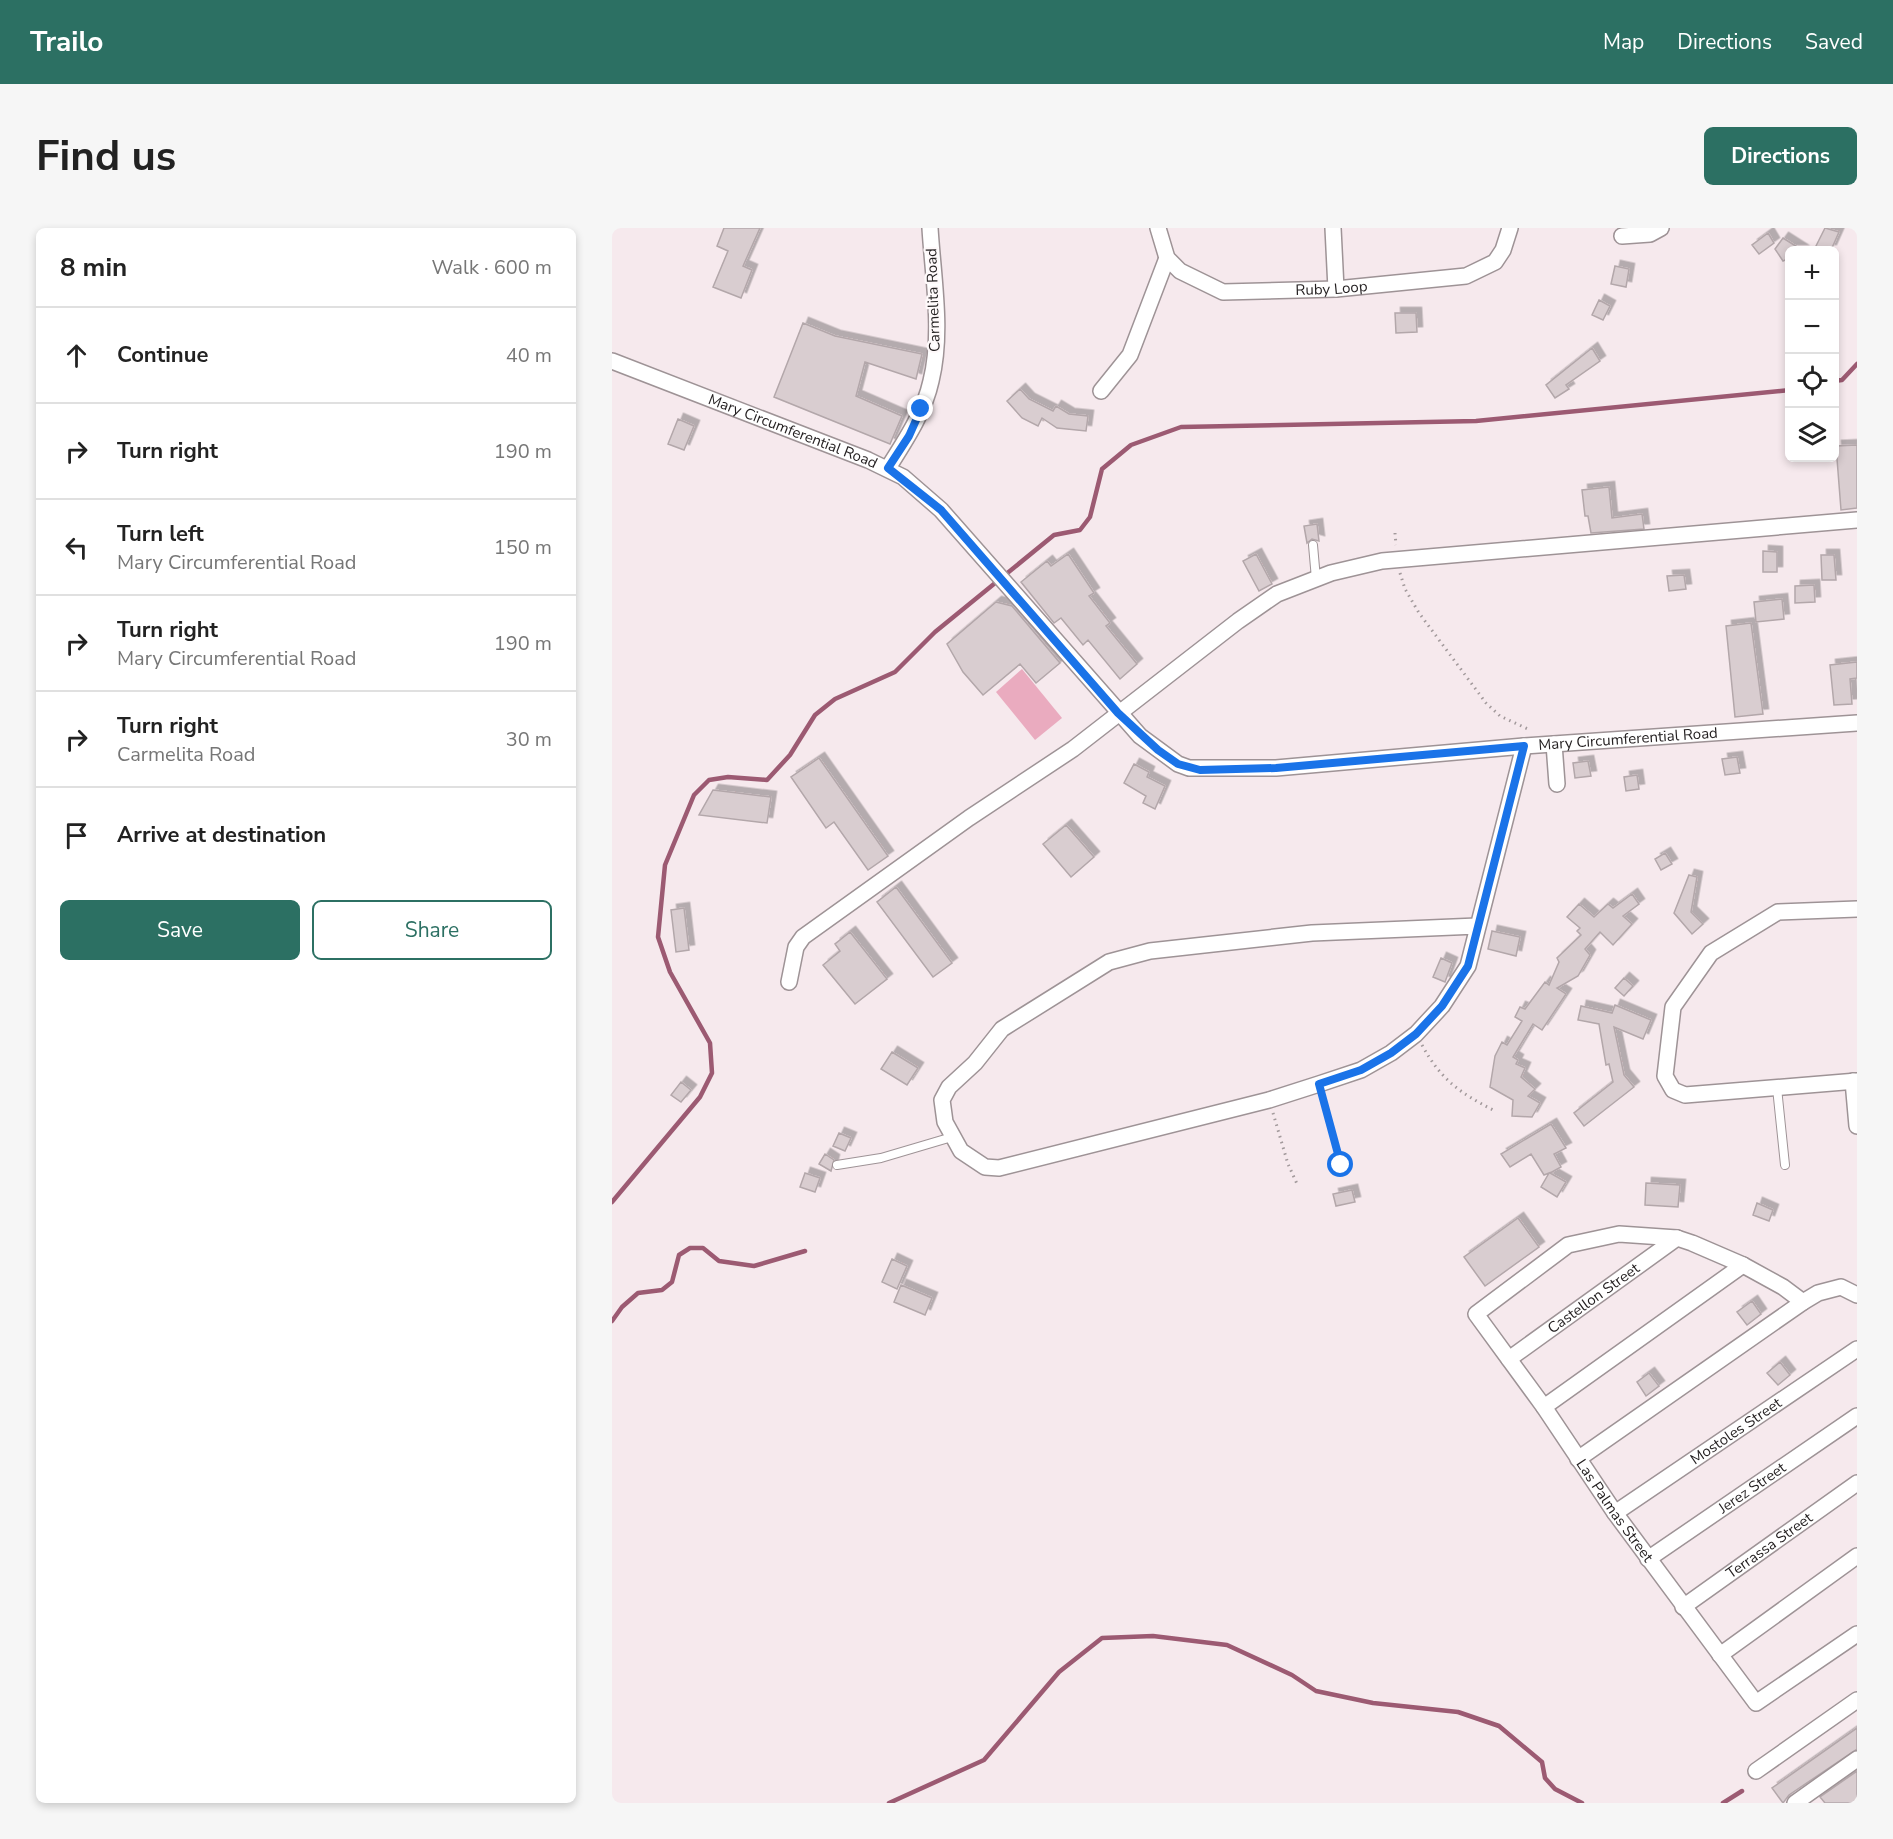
<!DOCTYPE html>
<html lang="en">
<head>
<meta charset="utf-8">
<style>
	:root { --surface:#fff; --page:#f6f6f6; --text:#222; --muted:#767676; --line:#e0e0e0; --accent:#2c7063 }
	body { margin:0; font-family:"Nunito Sans",sans-serif; background:var(--page); color:var(--text) }
	.controls { position:absolute; right:18px; top:18px; display:grid; overflow:hidden; border-radius:9px; box-shadow:0 3px 9px #0003 }
	.controls button { width:54px; height:54px; display:grid; place-items:center; padding:0; border:0; border-bottom:2px solid var(--line); background:var(--surface); color:var(--text); font:30px sans-serif }
	.stop { position:absolute; width:18px; height:18px; margin:-14px; border:4px solid #1a73e8; border-radius:50%; background:#fff }
	.stop.end { background:#1a73e8; border-color:#fff; box-shadow:0 2px 6px #0008 }
	.list { margin:0; padding:0; list-style:none }
	h2 { display:flex; justify-content:space-between; align-items:center; height:78px; margin:0; padding:0 24px; font-size:26px }
	h2 small { font-size:20px; font-weight:400; color:var(--muted) }
	.list li { display:grid; grid-template-columns:39px 1fr auto; gap:18px; align-items:center; box-sizing:border-box; height:96px; padding:0 24px; border-top:2px solid var(--line) }
	.list b { display:block; font-size:22px; white-space:nowrap }
	.list p { margin:0; font-size:20px; white-space:nowrap; color:var(--muted) }
	.list em { font-size:20px; font-style:normal; color:var(--muted) }
	.actions { display:flex; gap:12px; padding:18px 24px }
	.actions a { flex:1; padding:14px 0; border:2px solid var(--accent); border-radius:9px; text-align:center; font-size:21px; color:var(--accent) }
	.actions .main { background:var(--accent); color:#fff }
	.icon { flex:none; width:33px; height:33px; fill:none; stroke:currentColor; stroke-width:2; stroke-linecap:round; stroke-linejoin:round }
	.map { position:relative; flex:none; width:1245px; height:1575px; overflow:hidden; border-radius:9px }
	header { display:flex; align-items:center; gap:36px; box-sizing:border-box; height:84px; padding:0 30px; background:var(--accent); color:#fff }
	header strong { font-size:28px }
	nav { display:flex; gap:33px; margin-inline-start:auto; font-size:21px }
	.intro { display:flex; align-items:center; justify-content:space-between; box-sizing:border-box; height:144px; padding:0 36px }
	h1 { margin:0; font-size:42px }
	.button { padding:15px 27px; border-radius:9px; background:var(--accent); color:#fff; font-size:21px; font-weight:700 }
	main { display:flex; gap:36px; padding:0 36px }
	aside { flex:1; background:var(--surface); border-radius:9px; box-shadow:0 3px 9px #0003 }
	.map>svg:first-child { display:block }
	.green { fill:#eaabbf }
	.lines { fill:none; stroke-linecap:round; stroke-linejoin:round }
	.stream { stroke:#9c5a72; stroke-width:4.5 }
	.building { fill:#d9cdd0; stroke:#b3a7aa; stroke-width:1.5; filter:url(#shadow) }
	.lane-casing { stroke:#9e9396; stroke-width:10 }
	.street-casing { stroke:#9e9396; stroke-width:18 }
	.path { stroke:#a2999b; stroke-width:3; stroke-dasharray:1.5 4.5; stroke-linecap:butt }
	.lane { stroke:#fff; stroke-width:8 }
	.street { stroke:#fff; stroke-width:15 }
	.route { stroke:#1a73e8; stroke-width:8 }
	.labels { text-anchor:middle; stroke-width:4.5; stroke-linejoin:round; paint-order:stroke }
	.street-label { font-size:15px; fill:#221e1f; stroke:#fef9fa }
</style>
</head>
<body>
<header>
<strong>Trailo</strong>
<nav><a>Map</a><a>Directions</a><a>Saved</a></nav>
</header>
<div class="intro"><h1>Find us</h1><a class="button">Directions</a></div>
<main>
<aside>
<h2>8 min<small>Walk · 600 m</small></h2>
<ul class="list">
<li><svg class="icon" aria-label="ahead" viewBox="0 0 24 24"><path d="M12 20V5M6 11l6-6 6 6"/></svg><div><b>Continue</b></div><em>40 m</em></li>
<li><svg class="icon" aria-label="right" viewBox="0 0 24 24"><path d="M7 20v-9h11M14 6l5 5-5 5"/></svg><div><b>Turn right</b></div><em>190 m</em></li>
<li><svg class="icon" aria-label="left" viewBox="0 0 24 24"><path d="M17 20v-9H6M10 6l-5 5 5 5"/></svg><div><b>Turn left</b><p>Mary Circumferential Road</p></div><em>150 m</em></li>
<li><svg class="icon" aria-label="right" viewBox="0 0 24 24"><path d="M7 20v-9h11M14 6l5 5-5 5"/></svg><div><b>Turn right</b><p>Mary Circumferential Road</p></div><em>190 m</em></li>
<li><svg class="icon" aria-label="right" viewBox="0 0 24 24"><path d="M7 20v-9h11M14 6l5 5-5 5"/></svg><div><b>Turn right</b><p>Carmelita Road</p></div><em>30 m</em></li>
<li><svg class="icon" aria-label="arrive" viewBox="0 0 24 24"><path d="M6 21V4h12l-3 4 3 4H6"/></svg><div><b>Arrive at destination</b></div></li>
</ul>
<div class="actions"><a class="main">Save</a><a>Share</a></div>
</aside>
<div class="map">
<svg width="1245" height="1575" viewBox="0 0 1245 1575">
	<defs>
		<filter id="shadow"><feDropShadow dx="5.5" dy="-5.5" stdDeviation="0" flood-color="#0004"/></filter>
	</defs>
	<rect width="100%" height="100%" fill="#f6e9ed"/>
	<!-- green -->
	<path class="green" d="M410 441 450 490 423 512 384 464Z"/>
	<g class="lines">
		<!-- stream -->
		<path class="stream" d="M1222 153 1230 152 1245 136
			M0 974 88 869 100 845 98 815 58 744 46 709 53 637 82 567 97 552 116 549 155 552 178 527 203 487 223 471 283 444 323 404 442 307 468 302 478 289 490 241 519 217 569 199 864 193 1178 162
			M0 1093 10 1079 26 1065 50 1062 60 1054 67 1027 78 1020H91L107 1033 142 1038 193 1023
			M277 1575 372 1532 447 1444 490 1410 541 1408 615 1417 680 1447 704 1463 761 1475 846 1484 887 1498 930 1534 933 1550 943 1561 970 1575
			M1111 1575 1130 1563"/>
	</g>
	<!-- building -->
	<path class="building" d="M112 0H148L131 38 140 42 129 70 101 59 116 23 105 18Z
		M1213 0 1227 4 1219 22H1202Z
		M1156 5 1162 15 1147 26 1140 17Z
		M1171 10 1190 22H1178V30L1171 33 1163 21Z
		M1003 38 1017 41 1014 59 999 56Z
		M987 72 998 78 991 92 980 87Z
		M783 85H804L805 104 784 105Z
		M191 95 223 108 310 126 304 151 253 134 244 168 290 188 278 216 162 169Z
		M980 120 988 133 954 157 957 161 943 170 934 157Z
		M408 161 417 171 441 183 444 178 457 186 476 188 474 203 445 200 430 190 426 198 410 190 395 173Z
		M66 191 82 198 72 222 56 216Z
		M1245 217V280L1229 282 1224 218Z
		M997 259 1000 290 1030 286 1032 301 979 305 976 288H973L970 262Z
		M705 296 707 313 700 311 695 315 692 298Z
		M1151 323 1165 324V344H1151Z
		M456 326 482 365 477 368 498 395 494 398 525 436 508 451 476 412 471 417 449 390 442 395 409 354 435 333 439 338Z
		M644 326 660 356 647 363 631 333Z
		M1209 327H1222L1224 352H1210Z
		M1072 347 1074 361 1057 363 1055 348Z
		M1202 357 1203 374 1183 375V358Z
		M1170 371 1172 391 1144 394 1142 374Z
		M384 374 400 378 448 435 424 455 408 436 371 467 351 444 335 416Z
		M1139 395 1151 486 1123 489 1114 398Z
		M1245 434V450L1238 451 1240 476 1222 477 1218 437Z
		M1125 529 1128 545 1113 547 1110 531Z
		M207 530 276 628 256 642 222 594 214 600 179 549Z
		M976 533 979 548 963 550 961 535Z
		M522 536 537 544 535 549 553 558 543 581 531 575 534 568 512 555Z
		M1025 547 1027 561 1014 563 1012 549Z
		M101 562 159 569 155 595 87 587Z
		M454 597 482 629 459 649 431 616Z
		M1053 625 1060 636 1049 642 1043 631Z
		M1077 647 1085 649 1079 684 1091 696 1080 706 1062 685Z
		M284 659 340 735 321 749 265 674Z
		M1020 666 1027 676 1011 688 1020 696 1001 717 988 704 973 721 978 727 966 748 945 760 954 766 930 802 921 796 901 829 906 832 904 836 913 840 909 849 923 861 916 868 928 875 920 889 900 888 901 872 878 859 883 828 890 814 895 817 910 793 903 789 908 779 913 781 933 754 937 757 947 734 945 730 969 707 965 703 968 700 955 689 967 676 982 689 996 676 1001 680Z
		M72 680 77 722 64 724 59 682Z
		M880 703 908 709 904 728 876 721Z
		M238 704 275 751 243 776 211 737 228 723 223 716Z
		M829 730 840 735 833 754 821 749Z
		M1012 750 1021 758 1012 768 1003 760Z
		M1003 777 1039 792 1031 811 1002 799 1012 847 1022 859 972 898 962 885 1001 854 997 836 994 837 987 796 966 792 969 778 1000 785Z
		M280 824 306 840 295 857 269 841Z
		M69 854 79 862 69 874 59 867Z
		M939 896 954 920 942 926 949 939 938 945 954 954 945 969 929 959 937 945 932 947 919 926 898 939 889 926Z
		M227 905 239 910 233 923 221 918Z
		M213 926 222 932 219 943 207 936Z
		M193 945 208 950 203 964 188 959Z
		M1034 955 1068 957 1066 979 1033 977Z
		M740 962 743 974 724 978 721 966Z
		M1145 975 1161 982 1157 993 1141 987Z
		M906 990 927 1019 873 1058 852 1029Z
		M280 1031 295 1038 285 1061 270 1054Z
		M289 1057 320 1070 313 1087 282 1074Z
		M1140 1073 1149 1086 1135 1097 1125 1084Z
		M1168 1134 1178 1147 1166 1157 1155 1145Z
		M1037 1145 1047 1158 1034 1168 1025 1154Z
		M1245 1500V1521L1177 1567 1171 1575 1160 1560Z
		M1245 1543V1575H1213L1208 1569Z"/>
	<g class="lines">
		<!-- lane casing -->
		<g class="lane-casing">
			<path id="lane" d="M701 317 704 351
				M1165 860 1173 937
				M225 937 269 930 340 909"/>
		</g>
		<!-- street casing -->
		<g class="street-casing">
			<g id="street">
				<path id="s1" d="M546 0 555 30 568 43 611 64 724 61 854 48 883 34 891 22 898 0"/>
				<path d="M721 0 724 61"/>
				<path d="M1010 8 1038 6 1049 0"/>
				<path id="s2" d="M0 133 256 232 291 249 329 282 528 508 566 536 577 540H664L912 518 1245 495"/>
				<path d="M489 163 518 127 555 30"/>
				<path d="M276 240C293 213 312 185 319 153 331 104 321 50 318 0"/>
				<path d="M942 516 945 556"/>
				<path d="M1245 681 1166 684 1099 725 1061 779 1053 848 1061 862 1073 867 1245 853"/>
				<path d="M865 698 700 705 538 723 497 734 390 801 363 835 337 859 330 872 333 894 349 923 373 939 387 940 657 872 707 856 749 842 779 825 804 806 830 778 856 738 912 518"/>
				<path d="M177 754 184 719 191 709 357 590 461 521 626 393 665 366 719 345 770 333 1245 292"/>
				<path d="M1241 853 1245 898"/>
				<path id="s3" d="M1191 1074 1171 1059 1131 1037 1080 1015 1065 1010 1007 1006 956 1017 864 1086 932 1179 1003 1285 1144 1475 1245 1406"/>
				<path id="s4" d="M897 1131 1065 1010"/>
				<path d="M932 1179 1131 1037"/>
				<path d="M966 1231 1191 1074 1206 1065 1229 1059 1245 1067"/>
				<path id="s5" d="M1003 1285 1245 1121"/>
				<path id="s6" d="M1036 1331 1245 1188"/>
				<path id="s7" d="M1071 1379 1245 1255"/>
				<path d="M1108 1427 1245 1328"/>
				<path d="M1144 1543 1245 1472"/>
				<path d="M1183 1575 1245 1531"/>
			</g>
		</g>
		<!-- path -->
		<path class="path" d="M783 305 784 317
			M788 345 793 361 807 385 874 475 888 488 918 502
			M810 817C829 852 848 865 883 883
			M711 870 729 937
			M661 885 676 936 686 958"/>
		<!-- lane -->
		<use href="#lane" class="lane"/>
		<!-- street -->
		<use href="#street" class="street"/>
	</g>
	<g class="lines">
		<!-- route -->
		<path class="route" d="M309 181 297 208 276 240 329 282 506 485 546 522 566 536 588 542 664 540 912 518 856 738 830 778 804 806 779 825 749 842 707 856 729 937"/>
	</g>
	<g class="labels">
		<!-- street labels -->
		<g class="street-label">
			<text dy="5" stroke="none"><textPath href="#s1" startOffset="206">Ruby Loop</textPath></text>
			<text transform="translate(321 72) rotate(-92)" y="5">Carmelita Road</text>
			<text dy="5" stroke="none"><textPath href="#s2" startOffset="194">Mary Circumferential Road</textPath></text>
			<text dy="5" stroke="none"><textPath href="#s2" startOffset="1164">Mary Circumferential Road</textPath></text>
			<text dy="5" stroke="none"><textPath href="#s4" startOffset="104">Castellon Street</textPath></text>
			<text dy="5" stroke="none"><textPath href="#s5" startOffset="146">Mostoles Street</textPath></text>
			<text dy="5" stroke="none"><textPath href="#s6" startOffset="126">Jerez Street</textPath></text>
			<text dy="5" stroke="none"><textPath href="#s3" startOffset="608">Las Palmas Street</textPath></text>
			<text dy="5" stroke="none"><textPath href="#s7" startOffset="106">Terrassa Street</textPath></text>
		</g>
	</g>
</svg>
<div class="controls">
<button>+</button>
<button>−</button>
<button><svg class="icon" aria-label="locate" viewBox="0 0 24 24"><circle cx="12" cy="12" r="6"/><path d="M12 2v4M12 18v4M2 12h4M18 12h4"/></svg></button>
<button><svg class="icon" aria-label="layers" viewBox="0 0 24 24"><path d="M12 4l9 5-9 5-9-5zM3 14l9 5 9-5"/></svg></button>
</div>
<div class="stop" style="left:729px;top:937px"></div>
<div class="stop end" style="left:309px;top:181px"></div>
</div>
</main>
</body>
</html>
